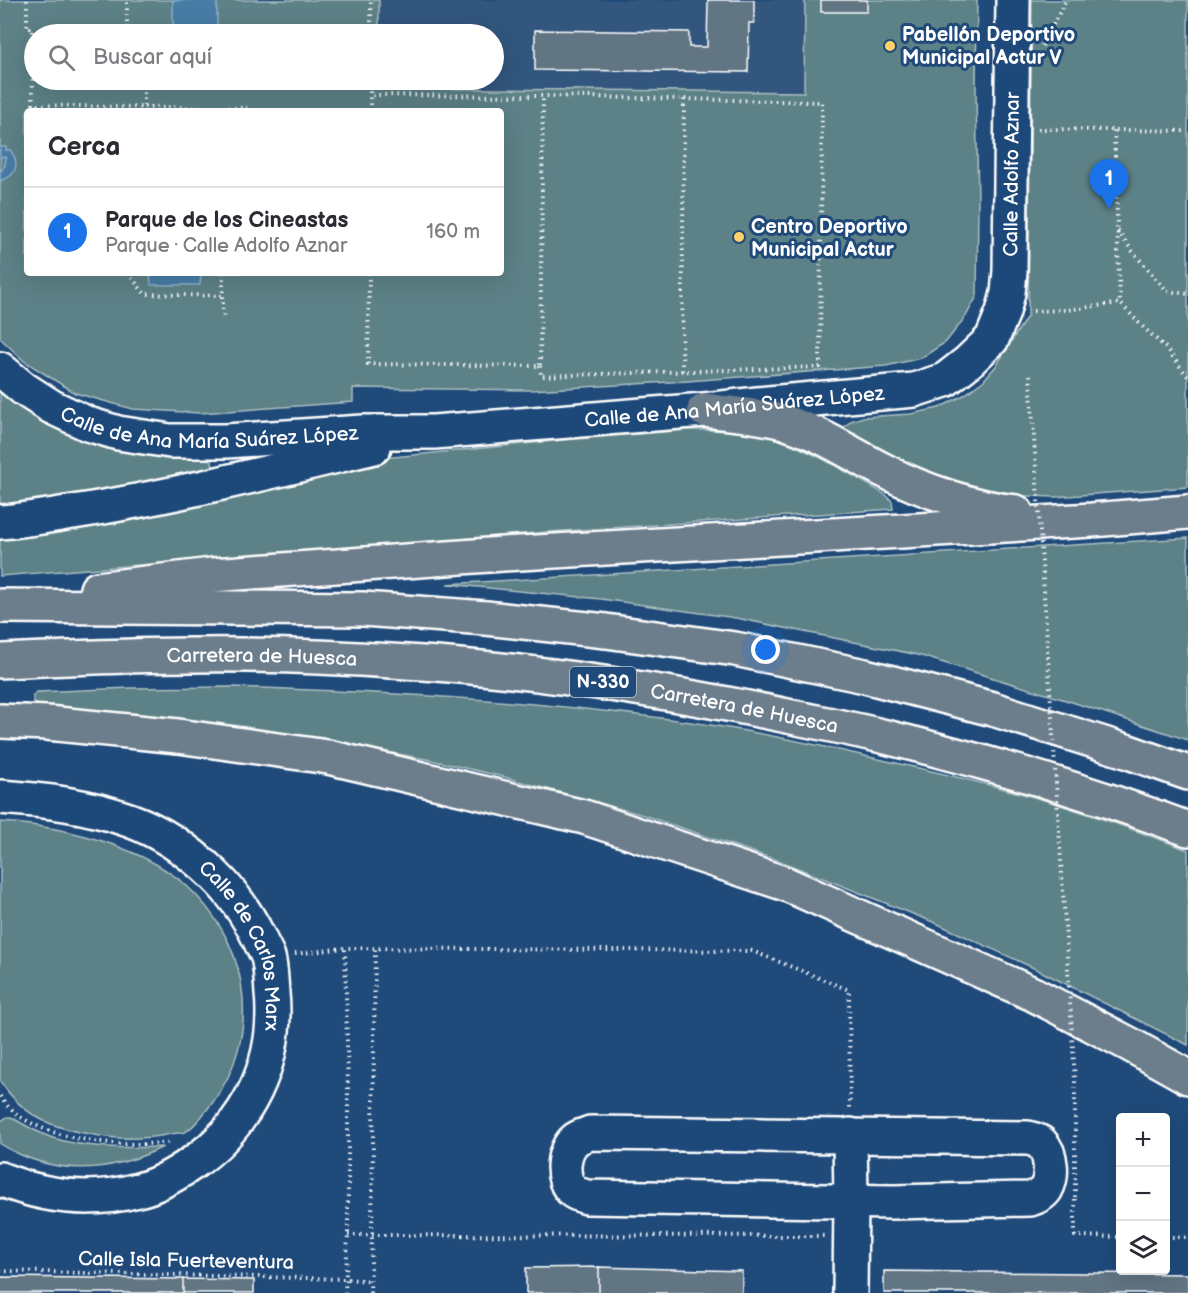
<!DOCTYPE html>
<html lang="es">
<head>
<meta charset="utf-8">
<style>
	:root { --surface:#fff; --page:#f7f7f7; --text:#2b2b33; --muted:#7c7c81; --line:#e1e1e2; --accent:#1a73e8 }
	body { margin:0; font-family:"Balsamiq Sans",sans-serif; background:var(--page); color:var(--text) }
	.controls { position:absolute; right:18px; bottom:18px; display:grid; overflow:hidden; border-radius:6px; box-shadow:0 6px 24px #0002 }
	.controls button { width:54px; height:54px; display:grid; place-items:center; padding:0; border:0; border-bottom:2px solid var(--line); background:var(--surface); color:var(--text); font:30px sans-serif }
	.you { position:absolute; left:766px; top:650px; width:21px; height:21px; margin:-15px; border:4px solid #fff; border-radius:50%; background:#1a73e8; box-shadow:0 0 0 9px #1a73e833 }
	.badge { display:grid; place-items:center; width:39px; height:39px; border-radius:50%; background:var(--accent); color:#fff; font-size:20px; font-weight:700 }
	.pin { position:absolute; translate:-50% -50px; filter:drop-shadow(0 2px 3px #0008) }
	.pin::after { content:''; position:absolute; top:32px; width:21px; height:18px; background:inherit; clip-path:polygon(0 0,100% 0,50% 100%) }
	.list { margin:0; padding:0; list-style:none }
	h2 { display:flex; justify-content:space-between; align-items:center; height:78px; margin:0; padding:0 24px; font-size:26px }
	h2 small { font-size:20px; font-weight:400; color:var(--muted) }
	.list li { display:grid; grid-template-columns:39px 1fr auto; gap:18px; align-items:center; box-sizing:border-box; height:90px; padding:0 24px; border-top:2px solid var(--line) }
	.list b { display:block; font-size:22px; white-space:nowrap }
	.list p { margin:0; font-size:20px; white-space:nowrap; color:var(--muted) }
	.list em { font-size:20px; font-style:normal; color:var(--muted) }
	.icon { flex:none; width:33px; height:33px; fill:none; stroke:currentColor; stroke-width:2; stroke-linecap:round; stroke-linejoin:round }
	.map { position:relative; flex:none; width:1188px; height:1293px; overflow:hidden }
	.search { position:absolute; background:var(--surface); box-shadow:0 6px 24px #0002; left:24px; top:24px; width:480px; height:66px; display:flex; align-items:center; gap:15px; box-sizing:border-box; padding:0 21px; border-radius:33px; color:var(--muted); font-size:22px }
	.panel { position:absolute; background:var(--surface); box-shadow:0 6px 24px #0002; left:24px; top:108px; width:480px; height:168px; border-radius:6px }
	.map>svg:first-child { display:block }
	.built { fill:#33577d }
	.green { fill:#5b8186; stroke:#adc0c2; stroke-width:1.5; fill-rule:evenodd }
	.water { fill:#477ca5; stroke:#91b0c9; stroke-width:1.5 }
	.building { fill:#627583; stroke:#fff; stroke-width:1.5 }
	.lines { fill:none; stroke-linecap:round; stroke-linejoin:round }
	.minor-casing { stroke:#fff; stroke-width:38 }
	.highway-casing { stroke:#fff; stroke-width:38 }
	.path { stroke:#fff; stroke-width:4; stroke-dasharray:1.5 4.5; stroke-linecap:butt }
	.minor { stroke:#1f4a7a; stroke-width:33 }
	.highway { stroke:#6c7d8c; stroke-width:33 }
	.path-bridge { stroke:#fff; stroke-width:4; stroke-dasharray:1.5 4.5; stroke-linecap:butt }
	.poi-dot { fill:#ffd166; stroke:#1f4a7a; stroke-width:2 }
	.labels { text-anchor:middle; stroke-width:6; stroke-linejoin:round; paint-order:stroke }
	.shield { fill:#1f4a7a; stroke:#bcc9d7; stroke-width:1.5 }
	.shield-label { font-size:18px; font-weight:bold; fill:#fff }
	.poi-label { font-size:20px; font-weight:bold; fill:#fff; stroke:#1f4a7a; text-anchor:start }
	.street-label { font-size:20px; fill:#fff; stroke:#1f4a7a }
</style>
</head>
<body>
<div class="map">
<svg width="1188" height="1293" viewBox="0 0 1188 1293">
	<rect width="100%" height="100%" fill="#1f4a7a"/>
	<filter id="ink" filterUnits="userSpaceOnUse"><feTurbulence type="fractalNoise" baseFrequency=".0167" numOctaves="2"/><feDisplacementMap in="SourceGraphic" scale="12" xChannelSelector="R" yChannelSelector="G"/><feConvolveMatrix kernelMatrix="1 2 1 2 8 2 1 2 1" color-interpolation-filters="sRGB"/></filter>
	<g filter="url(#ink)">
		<!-- built -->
		<path class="built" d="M379 0H805L804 92 379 88V80H494V34H379Z"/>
		<!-- green -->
		<path class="green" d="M0 0H379V34H34V80H379L380 88 804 92 805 0H977L976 91 978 202 977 296 966 316 946 342 921 358 886 366 687 381 531 390 353 388V402L200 413 133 409 75 393 24 361 0 338ZM27 111H501V273H27Z
			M1032 0H1188V487L1054 497 1000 495 957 487 838 433 851 421 863 417 911 414 939 408 964 395 983 381 996 366 1028 315Z
			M0 387 211 457 213 467 176 478 0 509Z
			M688 430C715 430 740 429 766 436 808 447 849 474 886 495L892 501 893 509 548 532 0 576V535L383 458 564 440Z
			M1188 538V740L1072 702 918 655 736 618 601 599 447 584Z
			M231 687C375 692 519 699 661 718 734 727 807 742 878 759 928 770 977 781 1026 795 1081 810 1135 830 1188 850V1045L1038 970 938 924 780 861 640 814 504 777 431 760 360 747 278 733 191 721 37 705 33 701V695L37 692 130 688Z
			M0 822C64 826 151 847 196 895 251 952 260 1038 213 1102 206 1111 194 1128 185 1132 181 1133 175 1133 171 1134 146 1139 120 1140 95 1135 52 1128 25 1118 0 1081Z
			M7 1117H11C24 1125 38 1133 53 1138 88 1149 126 1148 163 1147 108 1174 54 1177 0 1144V1122Z"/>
		<!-- water -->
		<path class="water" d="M173 0H217V34H173Z
			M0 147H6V150H10C20 162 17 177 1 180L0 185V172L5 165 6 157H0Z
			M150 273H201L200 285H151Z"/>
		<!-- building -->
		<path class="building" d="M708 0H754V23H749L748 72 535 70V30L689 32V47H707Z
			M821 0H867V12H821Z
			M599 1267V1293H526V1268Z
			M599 1267 742 1271V1293H599Z
			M884 1271 1188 1274V1293H884Z
			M0 1277 183 1279V1293H0Z
			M183 1279 254 1280V1293H183Z"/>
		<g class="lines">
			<!-- minor casing -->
			<g class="minor-casing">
				<g id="minor">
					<path id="s1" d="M0 369 24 389 52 407 88 424 118 433 170 441H226L363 432H434L704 410 758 404 914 390 945 380 968 362 992 339 1003 312 1008 293 1010 271 1013 0"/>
					<path d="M0 522C29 520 58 514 86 510 183 494 278 470 374 447"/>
					<path id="s2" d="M0 797C44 800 87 805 129 820 160 831 189 851 213 874 233 893 248 915 260 940 262 946 266 951 268 957 271 968 271 981 272 993 279 1062 248 1125 191 1164 175 1175 156 1186 138 1190 91 1203 45 1197 0 1179"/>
					<path d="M590 1133 1028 1138C1032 1139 1038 1140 1041 1143 1052 1154 1053 1177 1046 1189 1042 1195 1036 1197 1030 1199L893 1202 587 1197C583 1196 577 1194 574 1192 559 1180 562 1150 576 1139 580 1136 586 1135 590 1133Z"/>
					<path d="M850 1135 851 1201 850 1293"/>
				</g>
			</g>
			<!-- highway casing -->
			<g class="highway-casing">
				<g id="highway">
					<path d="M704 410C732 414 763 415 790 424 824 435 853 455 885 471 921 490 975 508 1016 512"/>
					<path d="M97 589 212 575 503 554 1092 520 1188 512"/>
					<path d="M0 606 363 609 486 618 606 631 735 649 865 676 993 709 1126 751 1188 773"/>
					<path id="s3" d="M0 661C65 658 129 655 194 655 265 654 336 657 407 662 538 670 668 691 797 718 827 724 857 730 886 737 988 762 1090 792 1188 829"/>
					<path d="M0 721 47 723 178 736 328 757 584 817 786 884 1033 994 1129 1044 1188 1077"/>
				</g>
			</g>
			<!-- path -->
			<path class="path" d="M27 0V28H32L33 105 119 107
				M127 34V0
				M371 34V0
				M1042 46 1066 0
				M144 107 247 108
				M119 111V107H144V81L127 80
				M370 111V80
				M1038 129 1188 131
				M1114 131 1120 303
				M1118 231 1133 252 1167 291 1188 294
				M128 273 145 294 223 296
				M369 273 368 364 540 366 543 96 370 95
				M1033 311 1066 310 1120 303 1142 326 1166 348 1188 377
				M223 316V273
				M540 366 541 376 820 367 822 102 543 96
				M682 371 684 99
				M295 954 345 948 752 951 849 990 850 1108
				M0 1096C28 1142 124 1148 172 1142
				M1075 1199V1236L1120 1237
				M348 1235 824 1236
				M1166 1237H1188
				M0 1271 346 1279 371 1281
				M345 1293 348 1235V1092L345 948
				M370 1293 372 1236 375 948"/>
			<!-- minor -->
			<use href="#minor" class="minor"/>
			<!-- highway -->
			<use href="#highway" class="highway"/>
			<!-- path-bridge -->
			<path class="path-bridge" d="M1030 375 1075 1080V1199"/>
		</g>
	</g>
	<!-- markers -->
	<g class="poi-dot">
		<circle cx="890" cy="46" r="6"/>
		<circle cx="739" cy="237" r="6"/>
	</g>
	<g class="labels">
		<!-- shield labels -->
		<rect class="shield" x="570" y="667" width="66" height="30" rx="4.5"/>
		<g class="shield-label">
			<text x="603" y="688">N-330</text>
		</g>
		<!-- poi labels -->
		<g class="poi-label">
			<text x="902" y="41">Pabellón Deportivo<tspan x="902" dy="23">Municipal Actur V</tspan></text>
			<text x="751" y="233">Centro Deportivo<tspan x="751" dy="23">Municipal Actur</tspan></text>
		</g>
		<!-- street labels -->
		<g class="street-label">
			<text dy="7" stroke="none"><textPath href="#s1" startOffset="1197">Calle Adolfo Aznar</textPath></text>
			<text dy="7" stroke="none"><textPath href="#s1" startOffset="754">Calle de Ana María Suárez López</textPath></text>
			<text dy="7" stroke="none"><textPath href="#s1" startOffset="226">Calle de Ana María Suárez López</textPath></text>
			<text dy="7" stroke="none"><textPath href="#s3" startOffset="262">Carretera de Huesca</textPath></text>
			<text dy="7" stroke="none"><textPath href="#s3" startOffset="748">Carretera de Huesca</textPath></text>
			<text dy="7" stroke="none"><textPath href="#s2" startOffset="312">Calle de Carlos Marx</textPath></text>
			<text transform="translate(186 1260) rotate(1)" y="7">Calle Isla Fuerteventura</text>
		</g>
	</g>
</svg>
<div class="controls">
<button>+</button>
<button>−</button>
<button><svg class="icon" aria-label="layers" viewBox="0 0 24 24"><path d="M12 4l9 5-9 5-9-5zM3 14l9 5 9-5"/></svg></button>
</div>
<div class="you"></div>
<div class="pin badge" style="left:1109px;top:209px">1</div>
<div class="search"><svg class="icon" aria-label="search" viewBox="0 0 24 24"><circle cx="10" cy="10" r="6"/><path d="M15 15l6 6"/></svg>Buscar aquí</div>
<section class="panel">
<h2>Cerca<small></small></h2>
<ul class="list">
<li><span class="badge">1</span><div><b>Parque de los Cineastas</b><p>Parque · Calle Adolfo Aznar</p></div><em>160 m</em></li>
</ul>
</section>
</div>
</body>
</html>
